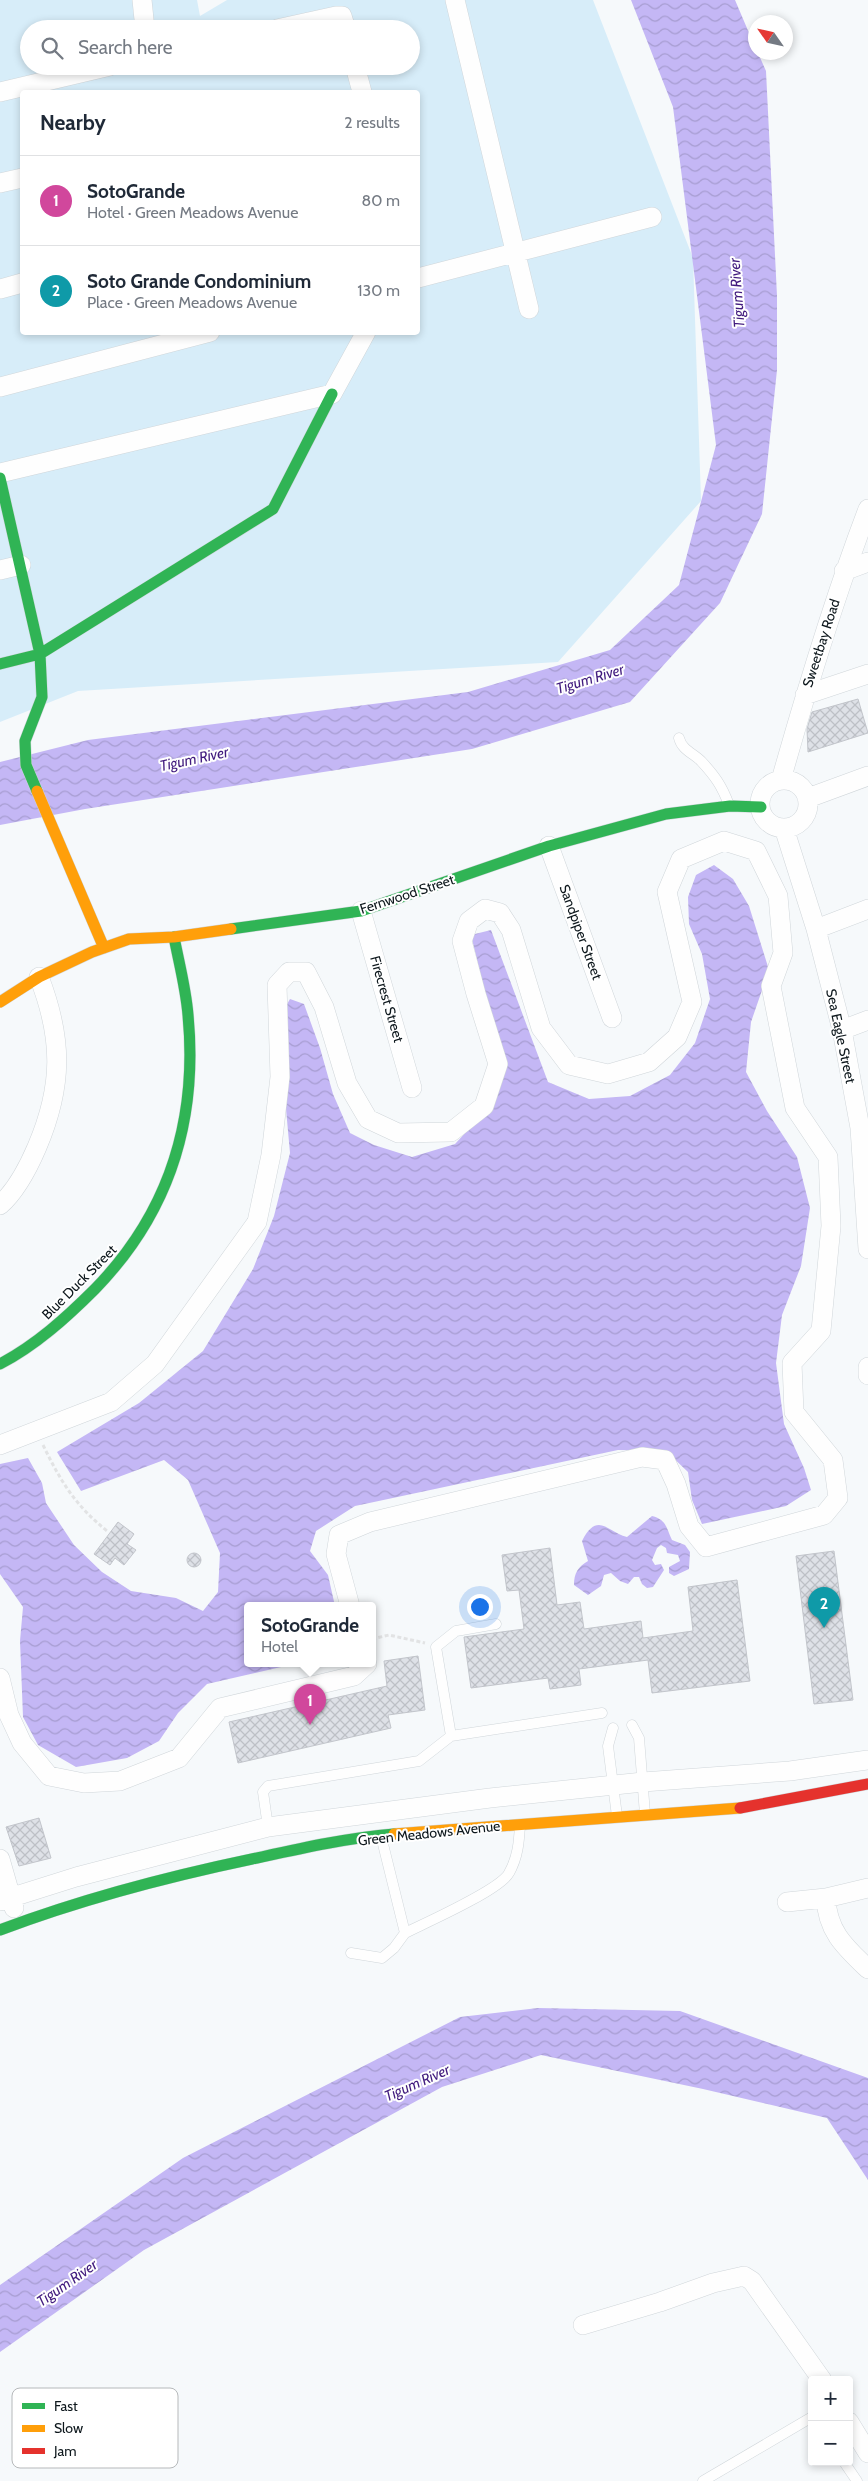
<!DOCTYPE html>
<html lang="en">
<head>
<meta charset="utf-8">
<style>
	:root { --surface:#fff; --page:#f6f6f7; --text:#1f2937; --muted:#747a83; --line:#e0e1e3; --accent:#5f666a }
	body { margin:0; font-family:Cabin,sans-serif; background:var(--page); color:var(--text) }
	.controls { position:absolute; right:15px; bottom:15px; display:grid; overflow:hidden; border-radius:5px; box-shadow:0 2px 8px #0003 }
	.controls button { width:45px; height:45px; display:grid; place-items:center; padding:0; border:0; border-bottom:1px solid var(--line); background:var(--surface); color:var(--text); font:25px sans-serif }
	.compass { position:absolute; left:748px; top:15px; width:45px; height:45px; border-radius:50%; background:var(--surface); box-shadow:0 2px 8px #0003; rotate:304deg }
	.you { position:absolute; left:479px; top:1606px; width:18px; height:18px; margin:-12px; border:4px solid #fff; border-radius:50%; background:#1a73e8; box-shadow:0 0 0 8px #1a73e833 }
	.badge { display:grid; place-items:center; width:32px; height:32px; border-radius:50%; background:var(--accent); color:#fff; font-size:16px; font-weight:700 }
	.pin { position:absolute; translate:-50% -41px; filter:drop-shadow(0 1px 2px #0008) }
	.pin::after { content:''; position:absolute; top:26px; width:18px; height:15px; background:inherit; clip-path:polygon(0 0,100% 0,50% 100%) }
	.popup { position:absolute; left:244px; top:1602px; width:132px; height:65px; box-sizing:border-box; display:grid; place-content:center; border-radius:5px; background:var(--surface); filter:drop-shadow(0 1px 4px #0005); font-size:16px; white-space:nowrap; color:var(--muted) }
	.popup b { font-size:19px; color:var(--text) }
	.popup::after { content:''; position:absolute; left:50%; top:100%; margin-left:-10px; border:10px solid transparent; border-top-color:var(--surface) }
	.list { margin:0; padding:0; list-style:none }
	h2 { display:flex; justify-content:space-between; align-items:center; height:65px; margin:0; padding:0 20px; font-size:21px }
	h2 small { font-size:16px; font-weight:400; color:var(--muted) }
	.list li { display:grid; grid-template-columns:32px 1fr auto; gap:15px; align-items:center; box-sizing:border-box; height:90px; padding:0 20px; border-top:1px solid var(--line) }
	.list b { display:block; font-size:19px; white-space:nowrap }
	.list p { margin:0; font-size:16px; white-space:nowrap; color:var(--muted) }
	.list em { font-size:16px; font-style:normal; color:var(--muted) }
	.icon { flex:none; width:28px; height:28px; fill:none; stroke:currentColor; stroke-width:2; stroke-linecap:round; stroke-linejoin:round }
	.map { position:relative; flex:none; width:868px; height:2481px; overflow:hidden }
	.search { position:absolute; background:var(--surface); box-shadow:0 2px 8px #0003; left:20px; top:20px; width:400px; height:55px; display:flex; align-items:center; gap:12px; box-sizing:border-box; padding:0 18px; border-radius:28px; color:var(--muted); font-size:19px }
	.panel { position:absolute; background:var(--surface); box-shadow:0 2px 8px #0003; left:20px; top:90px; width:400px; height:245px; border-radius:5px }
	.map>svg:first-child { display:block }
	.grass { fill:#d7edf9; fill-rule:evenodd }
	.water { fill:url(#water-waves) }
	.building { fill:url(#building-cross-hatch); stroke:#c2c5cb }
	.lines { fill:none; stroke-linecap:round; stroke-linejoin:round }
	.lane-casing { stroke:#d0d6da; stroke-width:11 }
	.street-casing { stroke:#d0d6da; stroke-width:20 }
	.fast-casing { stroke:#d0d6da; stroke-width:12 }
	.slow-casing { stroke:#d0d6da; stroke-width:12 }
	.jam-casing { stroke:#d0d6da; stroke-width:12 }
	.path { stroke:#e2e3e4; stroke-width:3; stroke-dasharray:4 2.5; stroke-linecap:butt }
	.lane { stroke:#fefefe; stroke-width:10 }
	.street { stroke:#fefefe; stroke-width:19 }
	.fast { stroke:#30b455; stroke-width:11 }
	.slow { stroke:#ff9f0a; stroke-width:11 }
	.jam { stroke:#e5322d; stroke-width:11 }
	.labels { text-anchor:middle; stroke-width:4; stroke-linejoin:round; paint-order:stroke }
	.street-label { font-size:14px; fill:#0d171c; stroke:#fff }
	.water-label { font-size:15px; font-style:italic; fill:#411b7e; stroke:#fff }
	.key { fill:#fff; stroke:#b6b9bb; stroke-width:1 }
	.key-label { font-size:14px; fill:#0d171c }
</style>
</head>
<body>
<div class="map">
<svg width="868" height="2481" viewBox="0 0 868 2481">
	<defs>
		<pattern id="water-waves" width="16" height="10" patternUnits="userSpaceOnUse" patternTransform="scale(1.25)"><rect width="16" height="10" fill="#c4b7f5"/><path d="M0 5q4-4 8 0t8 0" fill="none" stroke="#a79dd1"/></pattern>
		<pattern id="building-cross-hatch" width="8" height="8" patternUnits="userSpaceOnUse" patternTransform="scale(1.25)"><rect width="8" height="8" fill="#dee1e7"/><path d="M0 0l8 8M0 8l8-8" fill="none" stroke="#bdc0c6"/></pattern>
	</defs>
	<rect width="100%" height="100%" fill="#f6f9fb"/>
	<!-- grass -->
	<path class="grass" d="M0 0H197L200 16 227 0H593L693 258 701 501 558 662 78 691 0 722ZM29 29H411V66H29ZM22 92H418V332H22Z"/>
	<!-- water -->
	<path class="water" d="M631 0H735L755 47 756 52 758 53 766 71 777 296V370L762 514 720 603 630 702 472 749 85 809 0 825V762L88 740 468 692 610 650 679 585 716 445 673 107Z
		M714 865 733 879 749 906 769 970 751 1022 746 1072 767 1111 797 1157 810 1208 801 1266 782 1315 776 1363 784 1424 804 1468 811 1490 786 1506 702 1524 692 1500 688 1472 666 1451 618 1450 374 1502 355 1506 316 1531 310 1551 328 1575 335 1606H248V1664H294L207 1684 178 1713 159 1741 127 1758 76 1767 38 1745 23 1717 20 1641 23 1607 0 1574V1464L28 1458 42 1483 46 1503 74 1545 102 1572 131 1591 176 1598 203 1611 218 1592 220 1553 188 1480 164 1460 81 1491 57 1452 139 1403 203 1351 253 1269 274 1216 290 1153 284 1087 283 1011 290 999 304 1004 320 1048 333 1094 350 1133 374 1145 412 1157 455 1144 492 1104 483 985 471 935 491 930 548 1082 589 1099 630 1096 670 1075 695 1043 710 999 702 954 689 924 688 897 696 875Z
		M652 1516C667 1520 666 1528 672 1540L685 1545 690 1552 689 1569 674 1576 669 1573V1567L680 1561 678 1555 667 1553 666 1548 661 1545 657 1548 652 1560 655 1565 661 1564 664 1570 653 1587 647 1588 642 1584 639 1577H634L628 1584 620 1581 611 1573 604 1575 601 1586 588 1595 574 1585C574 1573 578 1567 588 1561L582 1541C598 1510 608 1533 627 1537Z
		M538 2008 680 2011 868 2078V2180L827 2118 703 2089 541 2055 442 2087 144 2250 0 2352V2285L183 2158 460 2017Z"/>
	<!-- building -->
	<path class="building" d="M858 699 868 733 808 752 807 729 812 712Z
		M118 1522 134 1534 127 1544 136 1550 124 1565 115 1558 110 1565 94 1554Z
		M550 1548 557 1605 580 1602 584 1629 641 1621 643 1638 693 1631 688 1587 737 1580 750 1681 652 1693 648 1660 579 1669 581 1685 550 1689 548 1678 471 1688 464 1637 524 1629 519 1590 507 1591 502 1555Z
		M834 1551 853 1700 814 1704 796 1556Z
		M187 1560a7 7 0 1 1 14 0a7 7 0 1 1-14 0Z
		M418 1656 425 1710 388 1715 391 1728 238 1763 229 1722 387 1686 384 1661Z
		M39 1818 51 1858 19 1866 6 1827Z"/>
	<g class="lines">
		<!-- lane casing -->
		<g class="lane-casing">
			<path id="lane" d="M679 738C682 750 693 753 701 761 715 776 722 786 729 805
				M632 1725 639 1738 645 1814
				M613 1728 608 1746 617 1816
				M451 1736 436 1647 456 1631 496 1624
				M268 1827 263 1792 268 1786 419 1761 451 1736 602 1713
				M405 1933C425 1923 500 1890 509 1873 518 1857 519 1842 520 1825
				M351 1953 382 1958 394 1948 405 1933 381 1836
				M844 2462 857 2481
				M703 2481 812 2417"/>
		</g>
		<!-- street casing -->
		<g class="street-casing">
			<path id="street" d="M142 0 145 29
				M455 0 529 309
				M277 29 336 16H342L346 29
				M355 66 362 92
				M0 92 110 66
				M0 183 22 178
				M418 278 652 217
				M0 289 22 283
				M0 387 210 332
				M0 473 332 394 366 332
				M0 570 21 565
				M844 571 868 562
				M805 695 868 674
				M781 780C807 688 834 598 868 509
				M760 804a24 24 0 1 1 48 0a24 24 0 1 1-48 0Z
				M808 798 868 776
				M784 828 816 929 842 1030 860 1128 868 1249
				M549 846 612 1018
				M361 911 412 1088
				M816 929 868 909
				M842 1030 868 1020
				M0 1205C17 1190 28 1168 37 1147 63 1086 63 1039 39 977
				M868 1367V1375
				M0 1445 111 1402 155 1364 257 1222 271 1155 280 1077 277 985 289 972H306L324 1007 347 1083 368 1119 398 1133 451 1132 484 1106 498 1064 476 994 462 941 469 921 485 909 500 913 511 930 541 1028 569 1065 608 1074 649 1062 677 1037 692 1002 667 892 681 859 724 841 756 851 778 896 783 953 771 986 795 1108 828 1157 831 1226 821 1331 792 1363 794 1412 833 1460 838 1498 824 1515 706 1547 689 1526 676 1484 665 1460 642 1457 370 1522 339 1535 336 1554 350 1606
				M0 1678 9 1715 22 1743 49 1776 84 1783 120 1781 179 1758 220 1708 354 1676 367 1664
				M0 1859 14 1908
				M826 1898C827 1931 845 1947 868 1969
				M0 1901 76 1877 268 1827 490 1798 643 1782 790 1771 868 1760
				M787 1902 826 1898 868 1888
				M583 2325 660 2302 713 2283 744 2276 752 2281 822 2380
				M849 2422 868 2453"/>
		</g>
		<!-- fast casing -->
		<g class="fast-casing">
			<path id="fast" d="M0 478 40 654 42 697 25 741 26 765 37 791
				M0 664 40 654 273 509 332 394
				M231 929 361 911 549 846 666 814 730 806 761 807
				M0 1364C36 1345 66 1318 95 1289 169 1213 198 1120 188 1015 186 989 179 963 174 937
				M0 1930C82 1899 166 1877 252 1859 298 1849 346 1838 394 1834"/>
		</g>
		<!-- slow casing -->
		<g class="slow-casing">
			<path id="slow" d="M37 791 104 948
				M0 1002 39 977 92 952 129 939 174 937 231 929
				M394 1834 740 1808"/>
		</g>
		<!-- jam casing -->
		<g class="jam-casing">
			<path id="jam" d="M740 1808 868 1784"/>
		</g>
		<!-- path -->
		<path class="path" d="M43 1445C61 1482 75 1505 107 1531
			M372 1639 389 1635 425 1643"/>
		<!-- lane -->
		<use href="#lane" class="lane"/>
		<!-- street -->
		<use href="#street" class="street"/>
		<!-- fast -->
		<use href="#fast" class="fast"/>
		<!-- slow -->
		<use href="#slow" class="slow"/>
		<!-- jam -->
		<use href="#jam" class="jam"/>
	</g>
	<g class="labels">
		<!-- street labels -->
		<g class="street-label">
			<text transform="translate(821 643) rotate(-72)" y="5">Sweetbay Road</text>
			<text transform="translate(407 894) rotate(-18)" y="5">Fernwood Street</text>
			<text transform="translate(581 932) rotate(70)" y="5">Sandpiper Street</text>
			<text transform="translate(387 999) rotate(74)" y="5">Firecrest Street</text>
			<text transform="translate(841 1036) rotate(78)" y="5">Sea Eagle Street</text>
			<text transform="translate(79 1282) rotate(-45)" y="5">Blue Duck Street</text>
			<text transform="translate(429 1833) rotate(-6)" y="5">Green Meadows Avenue</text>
		</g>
		<!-- water labels -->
		<g class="water-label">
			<text transform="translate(737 293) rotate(-94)" y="5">Tigum River</text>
			<text transform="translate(590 679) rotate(-17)" y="5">Tigum River</text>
			<text transform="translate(194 759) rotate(-12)" y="5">Tigum River</text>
			<text transform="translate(417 2083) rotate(-24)" y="5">Tigum River</text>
			<text transform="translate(67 2283) rotate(-35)" y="5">Tigum River</text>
		</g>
	</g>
	<!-- legend -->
	<rect x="12" y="2388" width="166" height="80" rx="8" class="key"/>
	<rect x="22" y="2403" width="23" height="6" fill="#30b455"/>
	<rect x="22" y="2425" width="23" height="7" fill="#ff9f0a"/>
	<rect x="22" y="2448" width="23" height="6" fill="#e5322d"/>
	<g class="key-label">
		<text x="54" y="2411">Fast</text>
		<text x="54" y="2433">Slow</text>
		<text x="54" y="2456">Jam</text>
	</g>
</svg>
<div class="controls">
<button>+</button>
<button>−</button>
</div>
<svg class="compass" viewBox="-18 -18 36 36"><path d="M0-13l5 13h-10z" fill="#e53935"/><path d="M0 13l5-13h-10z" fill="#747a83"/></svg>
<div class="you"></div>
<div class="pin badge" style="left:310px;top:1725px;background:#d1479c">1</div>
<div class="popup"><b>SotoGrande</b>Hotel</div>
<div class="pin badge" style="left:824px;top:1628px;background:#0f9aa8">2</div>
<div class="search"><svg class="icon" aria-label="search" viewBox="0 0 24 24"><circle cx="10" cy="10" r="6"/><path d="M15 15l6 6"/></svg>Search here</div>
<section class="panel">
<h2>Nearby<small>2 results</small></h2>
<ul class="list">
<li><span class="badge" style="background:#d1479c">1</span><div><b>SotoGrande</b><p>Hotel · Green Meadows Avenue</p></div><em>80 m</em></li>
<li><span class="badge" style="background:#0f9aa8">2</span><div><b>Soto Grande Condominium</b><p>Place · Green Meadows Avenue</p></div><em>130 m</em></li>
</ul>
</section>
</div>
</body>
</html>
